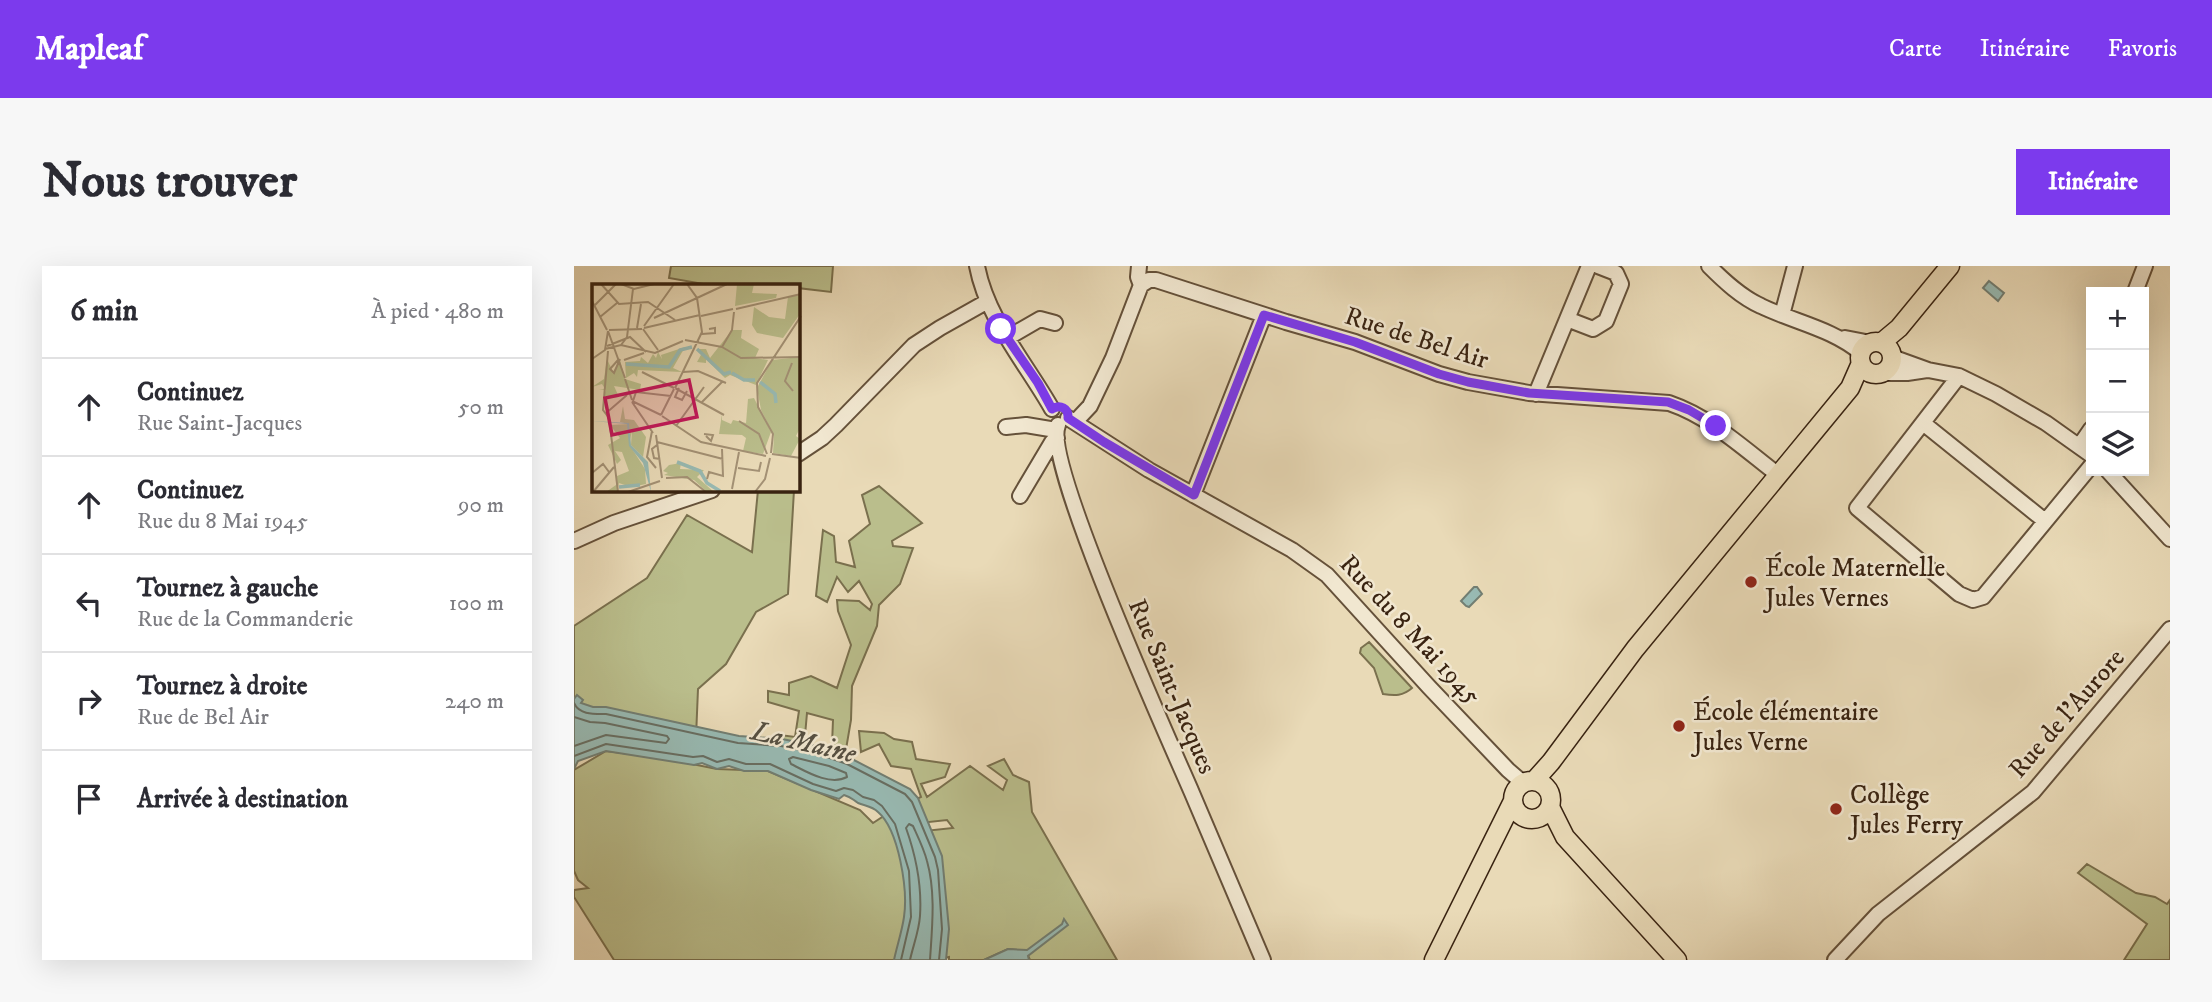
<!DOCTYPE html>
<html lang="fr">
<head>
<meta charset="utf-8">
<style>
	:root { --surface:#fff; --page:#f7f7f7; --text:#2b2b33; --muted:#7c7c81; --line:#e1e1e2; --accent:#7c3aed }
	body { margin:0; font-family:"IM FELL DW Pica",serif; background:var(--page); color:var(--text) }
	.controls { position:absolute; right:21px; top:21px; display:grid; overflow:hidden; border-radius:0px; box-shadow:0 7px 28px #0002 }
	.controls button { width:63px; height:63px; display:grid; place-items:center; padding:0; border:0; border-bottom:2px solid var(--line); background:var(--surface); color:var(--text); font:35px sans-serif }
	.stop { position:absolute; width:21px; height:21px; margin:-16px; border:5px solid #7c3aed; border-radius:50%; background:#fff }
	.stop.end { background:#7c3aed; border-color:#fff; box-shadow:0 2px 7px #0008 }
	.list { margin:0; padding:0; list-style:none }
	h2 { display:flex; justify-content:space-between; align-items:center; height:91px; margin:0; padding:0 28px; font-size:30px }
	h2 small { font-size:23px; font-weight:400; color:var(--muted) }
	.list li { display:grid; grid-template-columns:46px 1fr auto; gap:21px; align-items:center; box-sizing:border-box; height:98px; padding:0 28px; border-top:2px solid var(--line) }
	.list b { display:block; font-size:26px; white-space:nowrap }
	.list p { margin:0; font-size:23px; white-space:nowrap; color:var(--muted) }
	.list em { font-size:23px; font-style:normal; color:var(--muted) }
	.icon { flex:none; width:38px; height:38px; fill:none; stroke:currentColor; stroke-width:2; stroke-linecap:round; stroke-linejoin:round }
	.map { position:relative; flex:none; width:1596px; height:694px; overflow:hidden; border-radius:0px }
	header { display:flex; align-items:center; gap:42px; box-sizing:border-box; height:98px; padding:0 35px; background:var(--accent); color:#fff }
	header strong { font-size:33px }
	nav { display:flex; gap:38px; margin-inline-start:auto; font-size:24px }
	.intro { display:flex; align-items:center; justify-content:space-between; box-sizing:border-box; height:168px; padding:0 42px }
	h1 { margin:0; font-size:49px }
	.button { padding:18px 32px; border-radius:0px; background:var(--accent); color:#fff; font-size:24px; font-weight:700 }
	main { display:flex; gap:42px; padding:0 42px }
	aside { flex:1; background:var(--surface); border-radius:0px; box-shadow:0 7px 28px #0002 }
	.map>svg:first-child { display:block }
	.green { fill:#babe8c; stroke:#7a704e; stroke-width:2 }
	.water { fill:#98bab3; stroke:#727e72; stroke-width:2 }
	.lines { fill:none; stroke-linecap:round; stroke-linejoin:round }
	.shore { stroke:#686e62; stroke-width:2 }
	.minor-casing { stroke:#65513a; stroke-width:18 }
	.major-casing { stroke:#392311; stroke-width:21 }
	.minor { stroke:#f1e7d0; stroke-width:14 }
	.major { stroke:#e9dab7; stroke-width:18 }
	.route { stroke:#7c3aed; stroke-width:9 }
	.poi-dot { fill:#8f2418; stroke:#f1e7d0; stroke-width:2.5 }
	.labels { text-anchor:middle; stroke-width:5; stroke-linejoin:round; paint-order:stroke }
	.street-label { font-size:26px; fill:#392311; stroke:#f1e7d0 }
	.poi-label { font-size:26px; fill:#392311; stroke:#f1e7d0; text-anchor:start }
	.water-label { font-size:28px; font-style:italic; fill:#565042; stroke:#f1e7d0 }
	.inset-river { fill:none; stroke:#98bab3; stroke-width:3.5 }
	.inset-road { fill:none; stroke:#a39175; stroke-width:2 }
	.view { fill:#c2185b; fill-opacity:0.15; stroke:#c2185b; stroke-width:3.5 }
	.inset-edge { fill:none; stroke:#392311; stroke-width:3.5 }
</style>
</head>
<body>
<header>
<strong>Mapleaf</strong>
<nav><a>Carte</a><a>Itinéraire</a><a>Favoris</a></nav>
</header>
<div class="intro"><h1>Nous trouver</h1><a class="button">Itinéraire</a></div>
<main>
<aside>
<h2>6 min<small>À pied · 480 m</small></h2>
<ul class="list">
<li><svg class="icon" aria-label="ahead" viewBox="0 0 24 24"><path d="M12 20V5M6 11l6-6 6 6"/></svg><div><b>Continuez</b><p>Rue Saint-Jacques</p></div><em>50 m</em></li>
<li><svg class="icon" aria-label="ahead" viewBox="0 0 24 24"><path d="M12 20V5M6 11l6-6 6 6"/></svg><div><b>Continuez</b><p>Rue du 8 Mai 1945</p></div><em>90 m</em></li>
<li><svg class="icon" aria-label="left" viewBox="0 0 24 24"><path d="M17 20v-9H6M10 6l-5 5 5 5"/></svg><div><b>Tournez à gauche</b><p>Rue de la Commanderie</p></div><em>100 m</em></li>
<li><svg class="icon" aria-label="right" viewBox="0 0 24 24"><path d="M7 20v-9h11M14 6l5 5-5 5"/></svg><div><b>Tournez à droite</b><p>Rue de Bel Air</p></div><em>240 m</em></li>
<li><svg class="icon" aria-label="arrive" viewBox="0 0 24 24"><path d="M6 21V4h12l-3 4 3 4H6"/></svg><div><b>Arrivée à destination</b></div></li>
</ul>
</aside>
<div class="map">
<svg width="1596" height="694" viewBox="0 0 1596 694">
	<rect width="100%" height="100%" fill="#e9dab7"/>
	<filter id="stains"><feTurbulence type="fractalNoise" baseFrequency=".00286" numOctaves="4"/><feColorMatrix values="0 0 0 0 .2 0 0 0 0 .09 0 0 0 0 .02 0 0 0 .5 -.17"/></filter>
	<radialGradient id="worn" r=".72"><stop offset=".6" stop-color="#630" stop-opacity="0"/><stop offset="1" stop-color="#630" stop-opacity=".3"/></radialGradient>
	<!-- green -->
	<path class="green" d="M97 0H259L257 26 224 22V19H135L95 12Z
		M305 220 348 257 318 275 319 280 339 282 326 318 305 339 303 360 278 420 277 454 270 495 239 486 258 479 259 454 233 447 229 492 197 483 206 469 221 471 225 445 194 436V425L215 429V417L237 410 263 422 277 379 264 345 263 334 285 335 296 344 298 338 285 315 274 326 263 311 253 336 242 330 249 264 260 270 262 296 281 301 275 275 296 258 288 229Z
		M184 224H220L214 328 182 346 152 398 124 423 122 471 0 453V360L73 312 113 249 178 286Z
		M795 376 838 422C829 430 821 430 809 428L800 402 786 387 787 382Z
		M285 465 310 467 320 473 338 476 342 493 376 498 371 511 347 518 353 531 396 500 429 524 433 514 414 500 430 493 439 509 455 516 458 546 543 694H456L452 685 434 683 410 694H375V691L364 693 334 694H40L0 631V624L14 622 4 614 0 605V504L32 485 88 492 143 503 194 505 286 544 299 557 319 544 332 567 379 562 373 554 346 557 340 534 347 531 337 503 317 500 305 478 287 486Z
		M1513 598 1562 627 1581 631 1593 638 1596 634V694H1550L1573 658 1504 607Z"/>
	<!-- water -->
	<path class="water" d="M1415 15 1430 27 1424 35 1409 22Z
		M900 321H903L908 328 895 341 892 340 887 335Z
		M3 429 9 434 7 437 19 441H32L165 470 208 473 243 480 276 492 336 523 344 532 368 590 375 663 372 694H320C323 680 328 665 330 651 334 624 325 564 304 546 298 540 291 540 284 537 278 533 277 531 270 529L265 533 237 524 194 505H170L155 500 143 503 128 497 120 499 32 485 4 495 0 503V433Z
		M490 653 494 659 454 690 455 694H410L434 683 453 684 488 658Z"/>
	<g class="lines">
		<!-- shore -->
		<path class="shore" d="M0 437C5 449 20 448 32 448L164 477 207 480 241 487 273 498 331 528 338 536 361 591 364 604 368 663 365 694
			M0 451 16 456 31 457 93 470 95 473 92 477 32 469 0 480
			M0 490 32 478 119 491 129 490 143 496 155 493 172 498H196L239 518 262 525 270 522 279 524 289 531 300 534 308 540 321 558 335 605 337 651 327 694
			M219 491 255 500 272 507 273 511C256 520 233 506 217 498L215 493Z
			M336 694C339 680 345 665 346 650 348 620 342 590 332 562L335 558 339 560C344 571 350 583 353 595 362 627 358 662 356 694"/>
		<!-- minor casing -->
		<g class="minor-casing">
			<path id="minor" d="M403 0C413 53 452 97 478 143
				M565 0 564 11 567 19
				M1135 0C1150 15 1167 31 1187 40 1220 56 1259 63 1287 87
				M1561 26 1571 0
				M1208 49 1221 0
				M993 53 1019 63 1032 55 1047 18 1042 7 1024 0
				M433 72 466 53 481 57
				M1271 72 1297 77
				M1318 91 1354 104 1385 110 1422 128 1472 157 1517 189
				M1309 107H1333L1353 104
				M1385 110 1283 242 1385 328 1399 334 1409 331 1517 200
				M962 128 1015 0
				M494 152 575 204 718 284 753 309 855 421 934 504 949 517
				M501 156 516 140 539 92 567 19 575 14H582L712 56 781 76 865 108 894 116 955 127 1095 137C1136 151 1168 181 1203 208
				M1349 157 1471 255
				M484 159C469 195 596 476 618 527 642 583 665 638 689 694
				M432 161 452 159 482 164
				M1506 179 1517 163
				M224 188 248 172 262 159 340 79 366 62 414 35
				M1534 205 1596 273
				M619 229 690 49
				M446 230 478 176 483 172
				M0 275 40 257 138 224
				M1261 694 1304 648 1459 526 1596 363"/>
		</g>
		<!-- major casing -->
		<g class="major-casing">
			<path id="major" d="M1286 92a16 16 0 1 1 32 0a16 16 0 1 1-32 0Z
				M1307 77 1325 62 1376 0
				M960 515 977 496 1061 383 1276 122 1287 97
				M939 534a19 19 0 1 1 38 0a19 19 0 1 1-38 0Z
				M976 541 991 571 1103 694
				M860 694 939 535"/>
		</g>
		<!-- minor -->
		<use href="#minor" class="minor"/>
		<!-- major -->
		<use href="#major" class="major"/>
	</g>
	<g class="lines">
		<!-- route -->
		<path class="route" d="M427 63 464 117 478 143C486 138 495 142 494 152L530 176 620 229 690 49 781 76 865 108 894 116 955 127 1094 136 1115 144 1142 160"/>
	</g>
	<!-- markers -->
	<g class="poi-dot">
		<circle cx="1177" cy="316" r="7"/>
		<circle cx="1105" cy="460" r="7"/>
		<circle cx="1262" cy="543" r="7"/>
	</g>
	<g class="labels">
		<!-- street labels -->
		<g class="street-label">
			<text transform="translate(843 71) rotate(18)" y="9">Rue de Bel Air</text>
			<text transform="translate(837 363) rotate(47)" y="9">Rue du 8 Mai 1945</text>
			<text transform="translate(599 420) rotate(67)" y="9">Rue Saint-Jacques</text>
			<text transform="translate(1492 447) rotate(-49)" y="9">Rue de l'Aurore</text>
		</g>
		<!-- poi labels -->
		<g class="poi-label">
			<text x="1191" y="310">École Maternelle<tspan x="1191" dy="30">Jules Vernes</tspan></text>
			<text x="1119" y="454">École élémentaire<tspan x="1119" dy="30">Jules Verne</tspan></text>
			<text x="1276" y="537">Collège<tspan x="1276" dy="30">Jules Ferry</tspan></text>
		</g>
		<!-- water labels -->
		<g class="water-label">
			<text transform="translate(230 475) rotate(13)" y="10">La Maine</text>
		</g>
	</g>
	<!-- overview -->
	<g transform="translate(18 18)">
		<rect width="208" height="208" fill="#e9dab7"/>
		<path d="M145 0H162L160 9 185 10 184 14 143 22ZM208 11V30L191 54 165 49 160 41 162 23 177 33 193 35 196 13ZM140 46H150L149 54 167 65 163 74 176 76 164 101 138 91 133 94 114 75V79L105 78 110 69 105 65H114L118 74ZM93 63 81 84 90 88 46 86 45 93 42 89 34 94 33 78 48 77 49 73 56 79 61 70 64 74 66 68 70 75 69 71ZM208 73V144L204 152 208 155 199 172 181 169 182 152 169 126 165 104 180 76ZM15 75 21 88 28 76 33 95 49 100 48 106 22 102 27 113 18 114 12 112 14 105 13 106 7 105H13L10 100 0 103 12 95ZM162 114 179 148 171 170 151 167 154 154 150 151 127 150 130 130V136L139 140 141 136 154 139 156 115ZM31 122 33 135 42 136 54 153 51 173 39 161 40 147 37 160 53 185 54 200 39 203 27 199 25 208H14L24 201 25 192 37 187 30 168 23 167 29 176 25 180 16 161 28 154 18 141 37 140 28 138ZM89 179 88 185 112 186 105 193 122 208H115L102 196 72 191 76 189 71 187 77 181Z" fill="#babe8c"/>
		<path d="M0 137 37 139 39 161 56 178 59 208 51 179 37 162 35 140Z" fill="#98bab3"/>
		<path class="inset-river" d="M105 65 132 90 139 88M34 80 77 83 88 66 100 63M140 89 152 96H163M168 98 183 110 184 119M85 178 108 187 115 199 128 207M27 203 48 201"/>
		<path class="inset-road" d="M9 0 27 20 56 18 83 36M29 0 42 5 62 0M0 17 15 46M2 22 24 0M144 25 209 10M109 32 141 25M8 33 25 19M62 34 135 0M52 42 82 0M45 44 49 20M52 44 108 31M51 45 66 66M17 46 50 45M16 47 33 94M110 50 123 49V44L117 45M93 56 130 63M29 61 35 53 41 5M15 62 38 53 54 68M130 63 149 74 209 73M130 63 140 46 142 28M13 65 29 61 63 69 91 57M16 67 11 126 17 134 26 208M0 75 13 66 16 47M26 76 18 85 22 89 28 75M32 76 52 69M200 79 193 97 201 107M50 88 82 104M91 88 106 87 134 99M33 95 40 116M83 104 132 131M83 104 110 48 105 14 95 0M87 104 83 113 90 116 95 107M40 117 69 131M41 117 44 108 79 112M40 118 61 149M110 118 130 98M13 130 35 111M69 131 82 105M70 132 109 158 174 172M147 137 167 150 175 170M84 142 112 103M60 147 55 173 64 184M112 150 121 151 119 157 114 152M64 151 70 194M65 158 131 175M65 161 60 165 62 174 68 175M179 169 181 150 166 123 165 99 209 32M180 170 209 174M146 184 167 187 169 178M0 189 11 180 17 188M74 194 95 193 114 208M115 195 117 188 131 192 130 165M140 205 147 168M1 208 22 183M36 208 68 197M163 208 173 195 178 174"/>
		<path class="view" d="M97 96 105 133 20 151 13 114Z"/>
		<rect width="208" height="208" class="inset-edge"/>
	</g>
	<rect width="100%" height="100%" filter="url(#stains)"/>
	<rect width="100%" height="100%" fill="url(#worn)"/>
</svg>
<div class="controls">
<button>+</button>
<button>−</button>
<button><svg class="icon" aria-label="layers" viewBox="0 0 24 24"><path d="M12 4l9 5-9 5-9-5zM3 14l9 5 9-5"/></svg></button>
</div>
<div class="stop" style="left:427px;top:63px"></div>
<div class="stop end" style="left:1142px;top:160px"></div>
</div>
</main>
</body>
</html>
